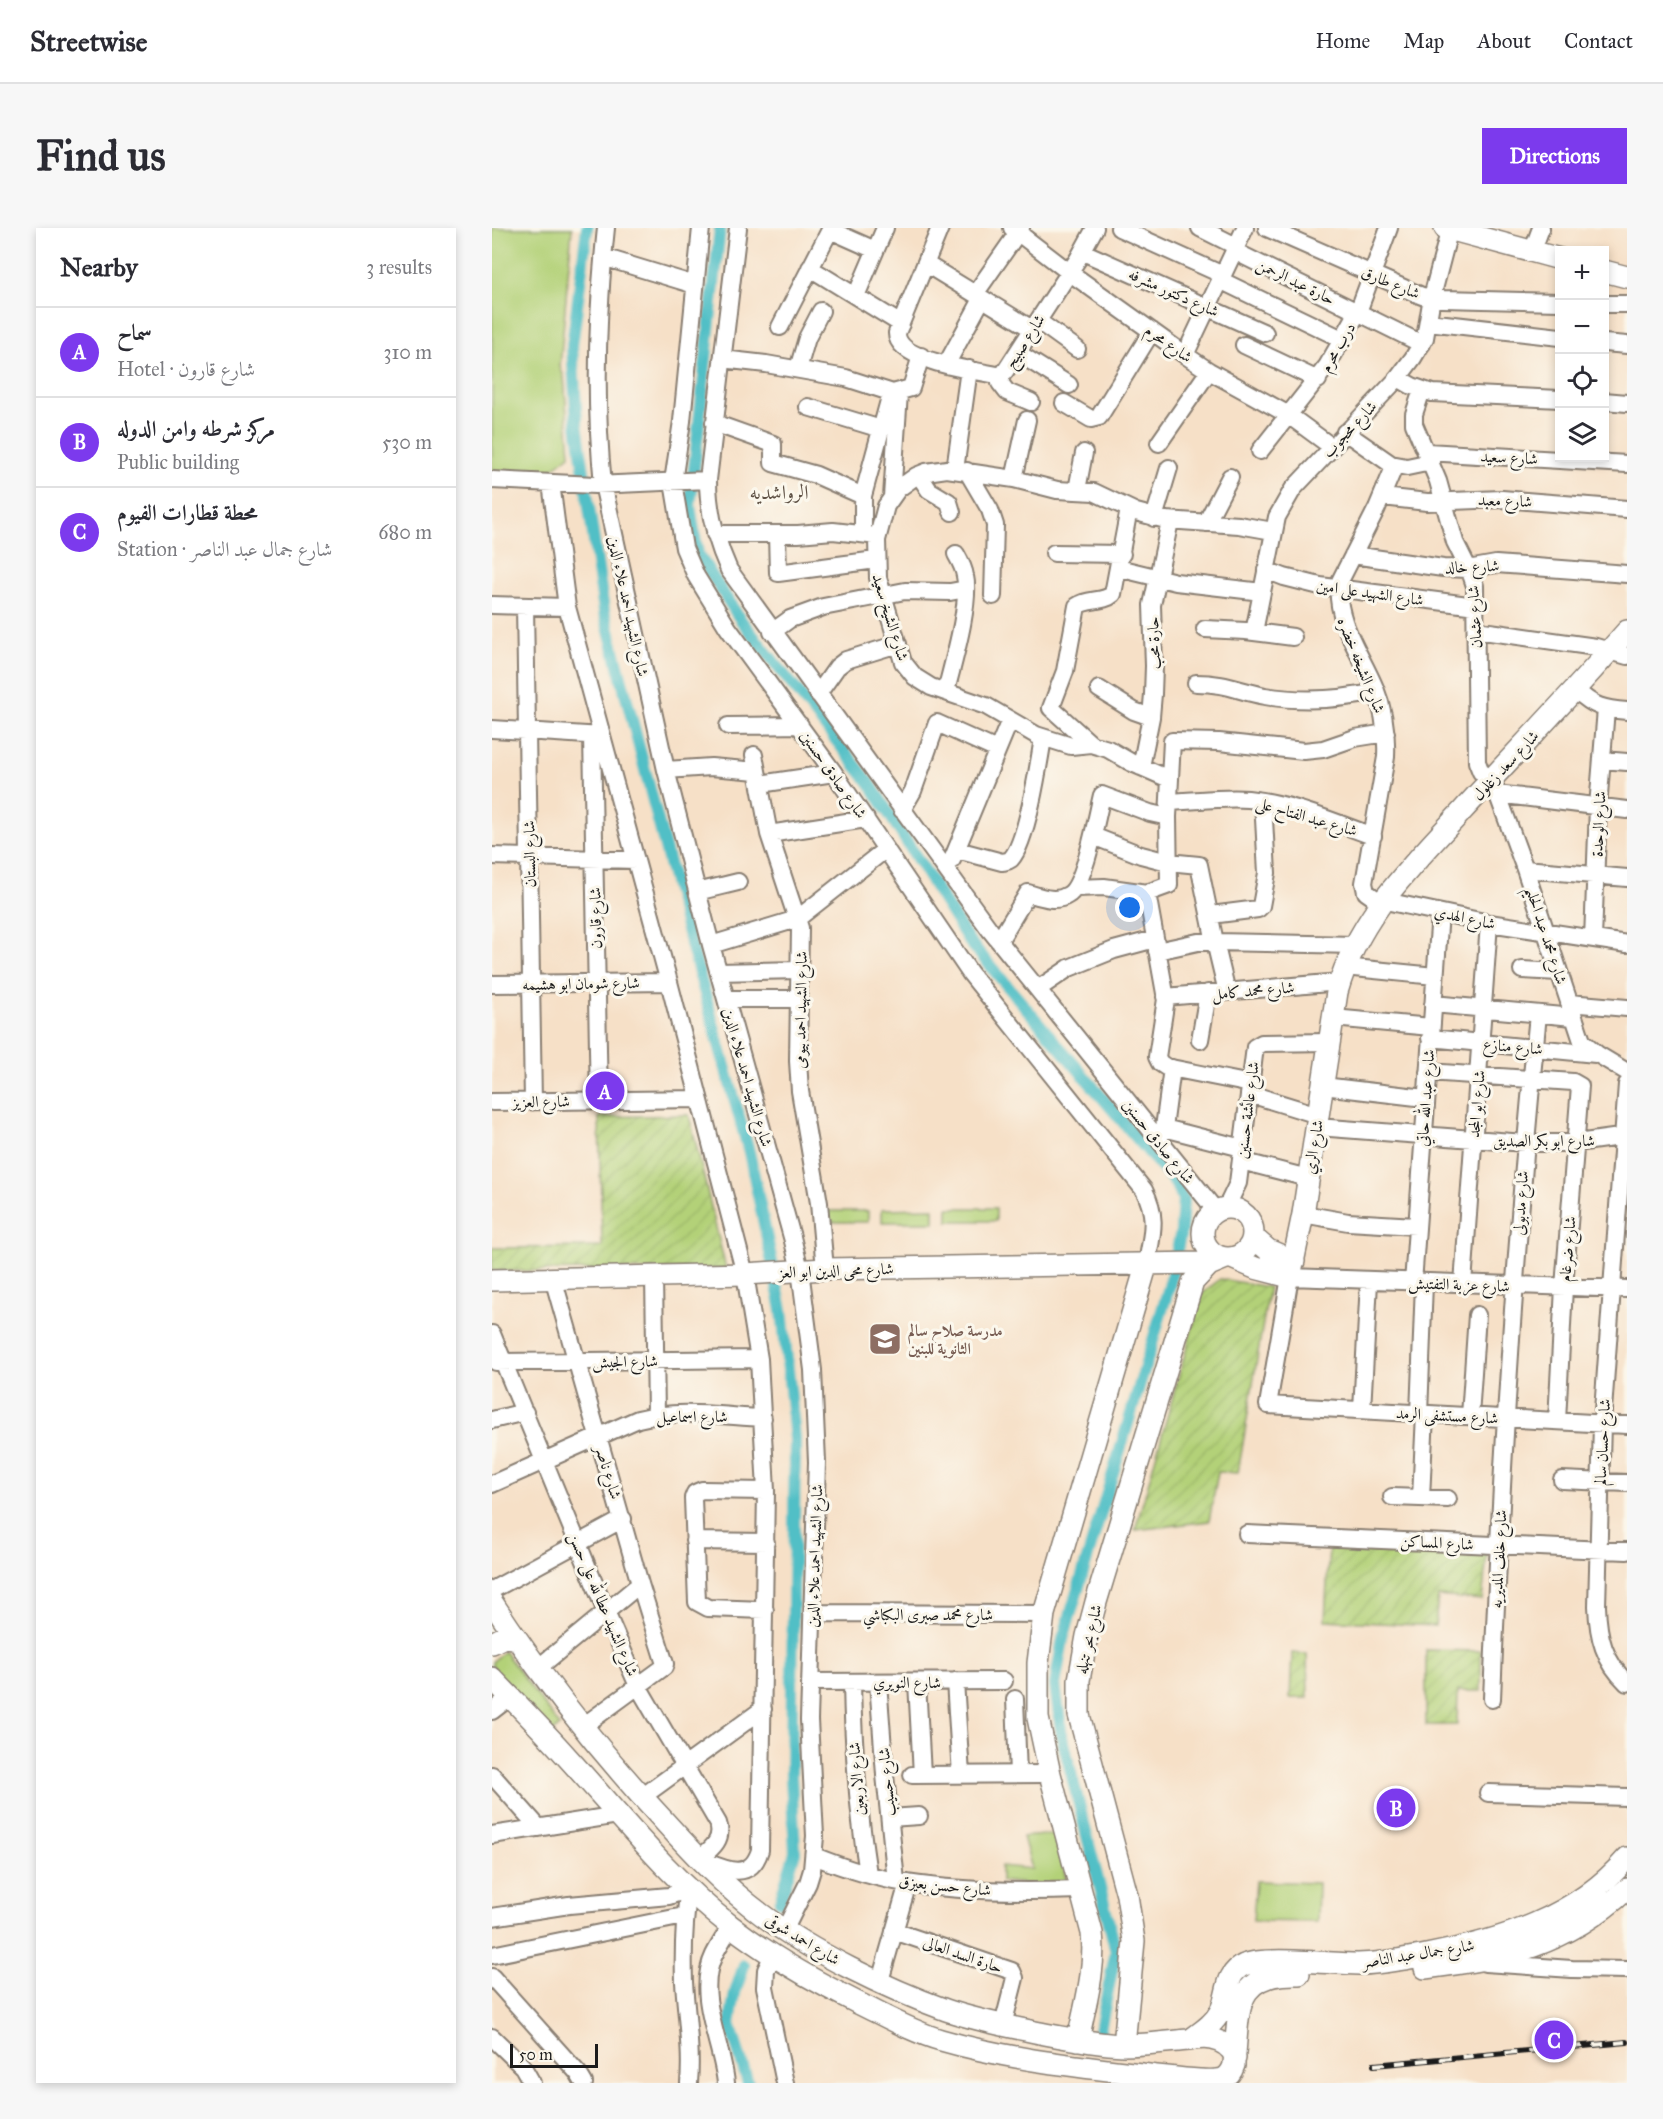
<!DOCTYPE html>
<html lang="en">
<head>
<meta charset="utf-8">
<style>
	:root { --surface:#fff; --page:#f7f7f7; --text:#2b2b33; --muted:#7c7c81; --line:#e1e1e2; --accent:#7c3aed }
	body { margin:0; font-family:"IM FELL Great Primer",Amiri,serif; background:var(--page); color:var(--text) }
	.controls { position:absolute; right:18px; top:18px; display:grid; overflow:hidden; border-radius:0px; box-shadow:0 3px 9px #0003 }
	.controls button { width:54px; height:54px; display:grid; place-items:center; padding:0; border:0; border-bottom:2px solid var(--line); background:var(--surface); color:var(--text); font:30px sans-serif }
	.scale { position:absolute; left:18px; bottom:15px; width:88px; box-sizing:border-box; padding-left:6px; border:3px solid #1c1c1c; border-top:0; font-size:16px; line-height:21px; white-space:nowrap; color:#1c1c1c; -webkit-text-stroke:4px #fbf7ec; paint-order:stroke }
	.you { position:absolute; left:638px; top:680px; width:21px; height:21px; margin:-15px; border:4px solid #fff; border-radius:50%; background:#1a73e8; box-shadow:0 0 0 9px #1a73e833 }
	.badge { display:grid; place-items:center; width:39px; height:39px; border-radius:50%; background:var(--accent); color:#fff; font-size:20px; font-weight:700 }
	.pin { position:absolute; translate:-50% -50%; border:3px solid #fff; box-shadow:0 2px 6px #0006 }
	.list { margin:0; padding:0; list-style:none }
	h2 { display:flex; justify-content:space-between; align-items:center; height:78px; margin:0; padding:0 24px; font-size:26px }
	h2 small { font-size:20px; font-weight:400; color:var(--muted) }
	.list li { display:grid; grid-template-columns:39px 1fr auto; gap:18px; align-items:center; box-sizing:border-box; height:90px; padding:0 24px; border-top:2px solid var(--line) }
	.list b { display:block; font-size:22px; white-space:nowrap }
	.list p { margin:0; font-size:20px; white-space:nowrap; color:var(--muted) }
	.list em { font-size:20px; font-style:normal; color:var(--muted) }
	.icon { flex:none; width:33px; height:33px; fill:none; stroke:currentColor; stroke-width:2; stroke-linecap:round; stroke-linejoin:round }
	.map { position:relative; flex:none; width:1135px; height:1855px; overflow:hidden; border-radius:0px }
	header { display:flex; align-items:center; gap:36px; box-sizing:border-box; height:84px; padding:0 30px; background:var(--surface); border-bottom:2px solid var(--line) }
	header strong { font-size:28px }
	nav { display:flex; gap:33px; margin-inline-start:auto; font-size:21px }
	.intro { display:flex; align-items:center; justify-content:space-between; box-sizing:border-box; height:144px; padding:0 36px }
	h1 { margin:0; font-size:42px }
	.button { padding:15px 27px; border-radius:0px; background:var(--accent); color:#fff; font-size:21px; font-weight:700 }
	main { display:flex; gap:36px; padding:0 36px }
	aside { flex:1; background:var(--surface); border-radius:0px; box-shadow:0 3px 9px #0003 }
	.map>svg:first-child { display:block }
	.park { fill:#b3d178; stroke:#68764a; stroke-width:1.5 }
	.garden { fill:url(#garden-furrows); stroke:#68764a; stroke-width:1.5 }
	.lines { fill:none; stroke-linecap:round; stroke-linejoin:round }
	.canal { stroke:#51bfc6; stroke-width:12 }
	.minor-casing { stroke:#897e72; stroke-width:20 }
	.major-casing { stroke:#897e72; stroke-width:24 }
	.minor { stroke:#fff; stroke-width:16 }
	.major { stroke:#fff; stroke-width:21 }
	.rail-casing { stroke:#1c1c1c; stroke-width:6 }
	.rail { stroke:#fbf7ec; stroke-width:4; stroke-dasharray:11; stroke-linecap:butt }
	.labels { text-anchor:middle; stroke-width:6; stroke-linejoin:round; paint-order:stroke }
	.street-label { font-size:16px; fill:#1c1c1c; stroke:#fbf7ec }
	.education-label { font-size:16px; font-weight:bold; fill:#785e54; stroke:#fbf7ec; text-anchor:start }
	.quarter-label { font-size:20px; fill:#5e5145; stroke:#fbf7ec }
</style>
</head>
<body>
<header>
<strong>Streetwise</strong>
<nav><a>Home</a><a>Map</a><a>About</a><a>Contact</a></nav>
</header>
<div class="intro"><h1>Find us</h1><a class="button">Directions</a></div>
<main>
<aside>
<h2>Nearby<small>3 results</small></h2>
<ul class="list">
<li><span class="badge">A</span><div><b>سماح</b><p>Hotel · شارع قارون</p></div><em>310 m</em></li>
<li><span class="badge">B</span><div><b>مركز شرطه وامن الدوله</b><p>Public building</p></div><em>530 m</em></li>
<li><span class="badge">C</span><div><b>محطة قطارات الفيوم</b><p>Station · شارع جمال عبد الناصر</p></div><em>680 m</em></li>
</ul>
</aside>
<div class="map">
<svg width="1135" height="1855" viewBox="0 0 1135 1855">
	<defs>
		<pattern id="garden-furrows" width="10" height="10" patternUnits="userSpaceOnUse" patternTransform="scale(1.5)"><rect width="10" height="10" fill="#b3d178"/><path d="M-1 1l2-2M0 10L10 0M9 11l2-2" fill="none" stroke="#99b367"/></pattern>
	</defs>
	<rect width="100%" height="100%" fill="#fbf7ec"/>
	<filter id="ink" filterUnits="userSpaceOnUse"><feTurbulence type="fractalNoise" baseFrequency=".0167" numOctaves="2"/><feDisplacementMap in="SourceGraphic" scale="12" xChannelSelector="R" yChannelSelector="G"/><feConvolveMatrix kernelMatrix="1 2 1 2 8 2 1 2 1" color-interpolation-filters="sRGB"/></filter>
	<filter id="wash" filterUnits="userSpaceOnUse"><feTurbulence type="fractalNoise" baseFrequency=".008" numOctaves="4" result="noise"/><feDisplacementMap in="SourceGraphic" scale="24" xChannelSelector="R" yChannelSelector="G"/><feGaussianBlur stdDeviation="1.35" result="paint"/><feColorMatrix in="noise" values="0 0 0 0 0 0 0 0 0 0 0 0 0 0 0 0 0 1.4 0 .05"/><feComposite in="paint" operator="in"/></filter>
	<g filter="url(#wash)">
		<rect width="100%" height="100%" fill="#f6e0c7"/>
		<!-- park -->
		<path class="park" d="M0 0H80L68 139 72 149 78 227 51 248 0 245Z
			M442 980V994H390V981Z
			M456 980H504V993H456Z
			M334 983H376V994H335Z
			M12 1423 68 1498 58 1506 0 1438V1434Z
			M563 1606 575 1655 542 1657 509 1653V1638L540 1641 531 1609Z
			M764 1653 826 1655 825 1694 761 1693Z"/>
		<!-- garden -->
		<path class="garden" d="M197 887 234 1041 0 1043V1020L110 1019 107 889Z
			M728 1051 777 1059 746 1245 726 1244 717 1293 643 1302 710 1066Z
			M837 1320 995 1327 990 1372 946 1368 943 1398 833 1392Z
			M934 1422 989 1423V1463H966L965 1497H934Z
			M800 1425 815 1426 816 1470H798Z"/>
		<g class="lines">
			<!-- canal -->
			<path class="canal" d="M95 0 80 118 85 196 112 383 185 666 257 924 290 1082 303 1211 299 1548 303 1624 288 1673
				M228 0 198 278 206 326 248 391 377 554 477 713 683 955 691 971 689 1003 677 1059 571 1411 563 1457 570 1509 624 1723 607 1806
				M252 1737 243 1765 238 1796 256 1855"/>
		</g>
	</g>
	<g filter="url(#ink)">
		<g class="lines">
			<!-- minor casing -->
			<g class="minor-casing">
				<path id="minor" d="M114 0C105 86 102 170 111 256L174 542 219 717 300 1009 308 1042 321 1142 325 1234 317 1492 323 1608 320 1642 316 1655 292 1703
					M209 0 190 193 181 254 192 320 204 348 236 400 342 545 478 745 652 962C666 989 660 1006 655 1035
					M246 0 216 252C216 284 224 313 237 342L498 702 724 983
					M448 0 405 105C404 133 484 143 506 147H510L514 142 586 31 603 0
					M520 0 577 44 693 127 717 143 795 186 840 219
					M627 0 731 47
					M708 0 744 18
					M775 0 930 68 951 71 1068 74
					M338 2 383 22
					M742 23 930 116
					M591 24 773 105
					M1040 24 1049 0
					M111 29 203 57
					M434 36 540 101
					M318 40 409 96
					M728 52 850 111
					M483 66 529 0
					M364 68 393 0
					M1112 76H1135
					M546 93 585 121
					M936 94 1068 109
					M288 99 339 0
					M1112 115 1135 117
					M752 117 826 152
					M526 125 577 157
					M693 127 753 0
					M230 131 274 136 331 146 354 150 401 165 419 160 429 128
					M454 137 490 71
					M306 141 315 110 329 83
					M510 147 508 155 515 164 539 174
					M906 150 920 158 940 165 1068 171
					M930 162 922 186V196L946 253 963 314 979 346 983 358 985 534 989 544 1000 551 1033 641 1090 813 1105 826 1135 844
					M1112 173 1135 175
					M572 175 599 191 607 189 660 103
					M316 179 389 201
					M222 195 281 216V235L324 247 371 268
					M853 204 899 236 915 239 939 234
					M667 215 717 143
					M768 223 835 138 866 84 897 0
					M935 224 1135 236
					M903 237 885 280 847 355C843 393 869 426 883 460 892 482 895 505 894 529L872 655 874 664 884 671 997 695 1135 716
					M463 242 477 141
					M475 243 498 282 503 297 501 368
					M427 247 437 262 457 274 460 284
					M522 251 535 192
					M0 252 103 257 216 252
					M585 262 592 225
					M400 269 407 165
					M891 269 935 274 1010 271 1135 281
					M662 290 677 240
					M714 295 738 249
					M223 306H306L341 303 386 308
					M285 306 286 345 384 332
					M371 306V268L399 165
					M562 325 630 326
					M861 327 951 340 976 341 1004 336 1135 346
					M626 340 684 354 770 364
					M774 342 792 349 828 358 984 378
					M0 377 75 379
					M33 378 41 874
					M713 401 754 403 801 409
					M984 402 1104 419 1135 428
					M280 404 298 391 331 379 413 363 458 364 474 361
					M762 404 785 289 801 261 906 150 921 130 933 110 940 69 958 0
					M704 455C733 455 747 463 773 468 810 474 847 472 884 464
					M607 461 642 483 659 489
					M1084 462C1102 479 1111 481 1135 483
					M454 463C461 435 479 374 473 348 472 340 468 333 464 326
					M326 466 345 439 354 432 406 416
					M236 498 308 497
					M0 501 110 508
					M100 508 107 873
					M599 516 559 480 573 443 585 378C596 370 611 375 621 366L637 281
					M262 527 277 606 308 700 306 833 308 863 327 975 333 1041
					M1110 532 1135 534
					M649 539 659 489 661 466 662 438 660 377 678 293
					M174 542 219 539 265 543
					M677 551 640 535 616 521 599 516 579 518 544 507 494 478 439 459 423 449 411 434 386 350 385 312 394 278 406 261 424 248 434 244 455 241 522 251 565 262 602 264 644 284 674 292 747 297 781 303
					M268 556 342 545
					M1005 566 1135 582
					M678 574C704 573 731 569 756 571 799 575 841 594 881 608
					M410 582 421 563 445 495 505 522
					M277 606 374 591
					M601 608 649 627 676 634 707 637 723 714 863 717
					M465 622 510 634C514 633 515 634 519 631 535 614 547 535 551 510
					M0 628 144 632
					M460 632 518 492
					M1033 641 1135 650
					M584 660 612 659 655 665
					M205 664 246 654
					M719 687 766 681 769 678 775 645 771 573
					M1101 711 1106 579 1114 481
					M507 713 536 665C549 669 564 675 576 667 593 658 605 587 610 567L658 585 676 589
					M219 717 305 691 394 621
					M665 723 706 714H723L735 764
					M852 739 943 748
					M1030 742 1067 744
					M227 744 308 742
					M0 756 177 754
					M546 761 577 740 622 722 663 711
					M673 769 848 754
					M234 771H307
					M1077 775 1135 780
					M941 776 1081 789
					M841 790 939 799
					M938 810 1104 826
					M708 812 716 765
					M936 844 1081 854 1088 858 1072 1059 1065 1193
					M759 856 674 839 668 835 665 829 674 771 655 665 677 657 676 589 680 513 727 514 812 523 831 521 863 510 894 505
					M1135 856 1110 1196 1105 1378C1106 1409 1112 1433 1135 1455
					M831 858 933 870
					M758 866 826 887
					M0 874 206 871
					M825 899 1033 915H1085L1135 908
					M672 900 750 920
					M666 910 672 900 680 840
					M749 933 816 950
					M734 980 746 955 763 819 770 815 837 814
					M811 986 856 994 924 998
					M162 1048 164 1187
					M61 1050 148 1356 173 1436 172 1439 90 1499
					M921 1055 948 685
					M971 1056 997 695
					M1135 1061 798 1049 776 1177 1135 1197
					M0 1106 114 1384 146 1458 226 1595C232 1612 219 1621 207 1631 230 1640 258 1656 268 1622L274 1263 267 1131 253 1046 177 754 75 379 59 255
					M4 1134 267 1131
					M870 1182 877 1054
					M927 1186 932 1055
					M978 1188 985 1087
					M0 1192 33 1184
					M1070 1252 1135 1255
					M0 1256 146 1191C187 1181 229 1188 271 1190
					M900 1269 956 1271
					M929 1270 933 1186
					M755 1306 1135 1323
					M202 1313 274 1314
					M0 1362 131 1291
					M273 1382 216 1380 205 1374 201 1270 203 1265 210 1262 274 1263
					M320 1385 552 1386
					M46 1440 148 1356
					M463 1453 469 1547
					M318 1454 512 1453
					M360 1454C361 1520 366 1581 376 1646
					M386 1454 393 1547 404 1653
					M425 1454 430 1547
					M523 1471 526 1546
					M1000 1471C1009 1242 1023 1014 1046 786
					M0 1483 18 1469
					M0 1547 47 1600
					M420 1547 558 1546
					M996 1565 1135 1569
					M150 1569 271 1481
					M398 1590 427 1588
					M0 1607 126 1587
					M322 1628C352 1640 382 1650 414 1655 471 1664 530 1664 588 1662
					M0 1689 77 1677 177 1668 197 1661C192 1692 191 1723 192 1754 194 1787 200 1821 197 1855
					M402 1703 520 1743 523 1750 511 1797
					M0 1727 192 1688
					M281 1727 274 1742 273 1759 293 1855
					M993 1735 1080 1741 1135 1742
					M0 1749 86 1845 92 1855
					M388 1753 416 1655
					M0 1809 31 1839 40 1855
					M234 1855C230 1815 203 1766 222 1727 227 1717 233 1708 239 1698"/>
			</g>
			<!-- major casing -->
			<g class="major-casing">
				<path id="major" d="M953 0 1068 31
					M1112 43 1135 49
					M711 1005a25 25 0 1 1 50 0a25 25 0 1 1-50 0Z
					M761 1009 776 1022 802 1033
					M740 1030 763 1040 798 1049 811 986 845 764C866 688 920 638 971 582 1026 522 1082 464 1135 403
					M0 1052 253 1046 333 1041 710 1035 725 1031
					M0 1374C51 1452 109 1525 172 1593 202 1626 233 1659 269 1686 319 1724 394 1760 454 1782 486 1793 520 1799 553 1806 579 1811 605 1816 631 1817 652 1817 675 1814 696 1812 704 1811 711 1809 719 1811 729 1813 740 1819 743 1830
					M0 1415 12 1409 23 1410
					M0 1450C25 1476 51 1502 75 1529 127 1586 177 1650 239 1698 278 1728 322 1753 366 1775 393 1788 421 1804 449 1812 515 1831 582 1838 650 1846 666 1848 719 1855 731 1851 737 1848 740 1843 742 1837
					M933 1740C1015 1730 1073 1718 1135 1661
					M586 1812C593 1777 604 1741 600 1705L558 1546 546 1490V1435L552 1386 655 1035
					M698 1812C709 1804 722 1796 728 1784 737 1768 732 1746 752 1737 774 1728 839 1736 866 1736 888 1736 911 1731 934 1727 1008 1713 1084 1690 1135 1630
					M632 1817 642 1713 635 1667 587 1487V1452L595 1408 604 1374 701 1054 717 1037 734 1030
					M742 1835C748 1784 739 1744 807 1746"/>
			</g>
			<!-- minor -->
			<use href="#minor" class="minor"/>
			<!-- major -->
			<use href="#major" class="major"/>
			<!-- rail casing -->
			<g class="rail-casing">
				<path id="rail" d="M882 1837 1135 1814"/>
			</g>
			<!-- rail -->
			<use href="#rail" class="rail"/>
		</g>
	</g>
	<!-- icons -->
	<defs>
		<g id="school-square" transform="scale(1.725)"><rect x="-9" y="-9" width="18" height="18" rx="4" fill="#8d6e63" stroke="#fbf7ec"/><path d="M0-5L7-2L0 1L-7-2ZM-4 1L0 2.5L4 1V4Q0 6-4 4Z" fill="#fff"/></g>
	</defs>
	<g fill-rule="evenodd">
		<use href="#school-square" x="393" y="1111"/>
	</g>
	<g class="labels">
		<!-- street labels -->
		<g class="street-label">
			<text transform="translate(804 53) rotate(26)" y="6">حارة عبد الرحمن</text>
			<text transform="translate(899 54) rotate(22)" y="6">شارع طارق</text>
			<text transform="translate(682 64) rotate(24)" y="6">شارع دكتور مشرفه</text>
			<text transform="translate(532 113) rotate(-57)" y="6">شارع صبيح</text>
			<text transform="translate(677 115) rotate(35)" y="6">شارع محرم</text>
			<text transform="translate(845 119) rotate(-60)" y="6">درب محرم</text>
			<text transform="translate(857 201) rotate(-47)" y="6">شارع محجوب</text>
			<text transform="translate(1017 229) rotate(3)" y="6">شارع سعيد</text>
			<text transform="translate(1013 272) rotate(2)" y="6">شارع معبد</text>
			<text transform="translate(980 338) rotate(-2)" y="6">شارع خالد</text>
			<text transform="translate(878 364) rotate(8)" y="6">شارع الشهيد على امين</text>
			<text transform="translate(137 378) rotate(78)" y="6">شارع الشهيد احمد علاء الدين</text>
			<text transform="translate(399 389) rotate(73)" y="6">شارع الشيخ سعيد</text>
			<text transform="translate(982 389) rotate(-93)" y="6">شارع عثمان</text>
			<text transform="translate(661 415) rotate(-92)" y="6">حارة محب</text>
			<text transform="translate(870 437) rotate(68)" y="6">شارع الشيخه خضره</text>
			<text transform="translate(1013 537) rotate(-47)" y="6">شارع سعد زغلول</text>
			<text transform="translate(342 546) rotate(55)" y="6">شارع صادق حسنين</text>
			<text transform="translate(815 588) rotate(16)" y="6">شارع عبد الفتاح على</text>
			<text transform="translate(1106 596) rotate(-87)" y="6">شارع الوحدة</text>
			<text transform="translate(37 626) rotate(-91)" y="6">شارع البستان</text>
			<text transform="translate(973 689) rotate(12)" y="6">شارع الهدي</text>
			<text transform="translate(103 690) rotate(-91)" y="6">شارع قارون</text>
			<text transform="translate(1055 707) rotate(72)" y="6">شارع محمد عبد الحليم</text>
			<text transform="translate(89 755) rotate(-1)" y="6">شارع شومان ابو هشيمه</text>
			<text transform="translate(761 762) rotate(-5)" y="6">شارع محمد كامل</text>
			<text transform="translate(308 782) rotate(-89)" y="6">شارع الشهيد احمد بيومى</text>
			<text transform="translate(1021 818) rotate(5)" y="6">شارع منازع</text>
			<text transform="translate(256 849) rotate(74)" y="6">شارع الشهيد احمد علاء الدين</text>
			<text transform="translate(933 870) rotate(-86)" y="6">شارع عبد الله حاتي</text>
			<text transform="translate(49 873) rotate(-1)" y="6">شارع العزيز</text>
			<text transform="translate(984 876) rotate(-85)" y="6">شارع ابو المجد</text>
			<text transform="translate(755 882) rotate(-83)" y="6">شارع عائشة حسنين</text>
			<text x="1052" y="918">شارع ابو بكر الصديق</text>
			<text transform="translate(667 913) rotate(51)" y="6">شارع صادق حسنين</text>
			<text transform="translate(821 919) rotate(-81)" y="6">شارع الري</text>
			<text transform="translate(1028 975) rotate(-86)" y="6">شارع مدبولى</text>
			<text transform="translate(1075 1021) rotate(-85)" y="6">شارع ضرغام</text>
			<text transform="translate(344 1042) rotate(-2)" y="6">شارع محى الدين ابو العز</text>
			<text transform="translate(967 1056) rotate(2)" y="6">شارع عزبة التفتيش</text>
			<text transform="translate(133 1133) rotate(-1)" y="6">شارع الجيش</text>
			<text transform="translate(955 1187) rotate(3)" y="6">شارع مستشفى الرمد</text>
			<text x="200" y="1194">شارع اسماعيل</text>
			<text transform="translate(1110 1214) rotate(-87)" y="6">شارع حسان سالم</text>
			<text transform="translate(117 1244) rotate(73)" y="6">شارع ناصر</text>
			<text transform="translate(945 1314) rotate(3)" y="6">شارع المساكن</text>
			<text transform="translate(322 1328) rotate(-88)" y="6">شارع الشهيد احمد علاء الدين</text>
			<text transform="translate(1006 1331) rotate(-87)" y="6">شارع خلف المديريه</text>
			<text transform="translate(112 1376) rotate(67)" y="6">شارع الشهيد عطا لله على حسن</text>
			<text x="436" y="1392">شارع محمد صبرى البكباشي</text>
			<text transform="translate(596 1411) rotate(-77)" y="6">شارع بحر تنهله</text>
			<text x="415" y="1460">شارع النويري</text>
			<text transform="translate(364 1551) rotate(-94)" y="6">شارع الاربعين</text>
			<text transform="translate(394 1554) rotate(-95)" y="6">شارع حسيب</text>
			<text transform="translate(453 1657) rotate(6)" y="6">شارع حسن بعيزق</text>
			<text transform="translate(311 1711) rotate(31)" y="6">شارع احمد شوقى</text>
			<text transform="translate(926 1725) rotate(-9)" y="6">شارع جمال عبد الناصر</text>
			<text transform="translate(471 1726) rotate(19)" y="6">حارة السد العالى</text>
		</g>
		<!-- education labels -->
		<g class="education-label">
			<text x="416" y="1108">مدرسة صلاح سالم<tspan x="416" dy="18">الثانوية للبنين</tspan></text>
		</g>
		<!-- quarter labels -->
		<g class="quarter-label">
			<text x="287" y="271">الرواشديه</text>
		</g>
	</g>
</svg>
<div class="controls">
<button>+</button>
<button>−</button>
<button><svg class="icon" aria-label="locate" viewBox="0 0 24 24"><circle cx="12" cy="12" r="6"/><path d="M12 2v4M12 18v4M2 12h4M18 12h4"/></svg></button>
<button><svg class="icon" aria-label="layers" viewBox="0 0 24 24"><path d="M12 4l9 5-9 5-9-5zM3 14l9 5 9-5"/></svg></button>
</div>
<div class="scale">50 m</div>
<div class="you"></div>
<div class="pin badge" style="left:113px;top:863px">A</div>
<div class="pin badge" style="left:904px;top:1580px">B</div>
<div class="pin badge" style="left:1062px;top:1812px">C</div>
</div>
</main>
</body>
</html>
